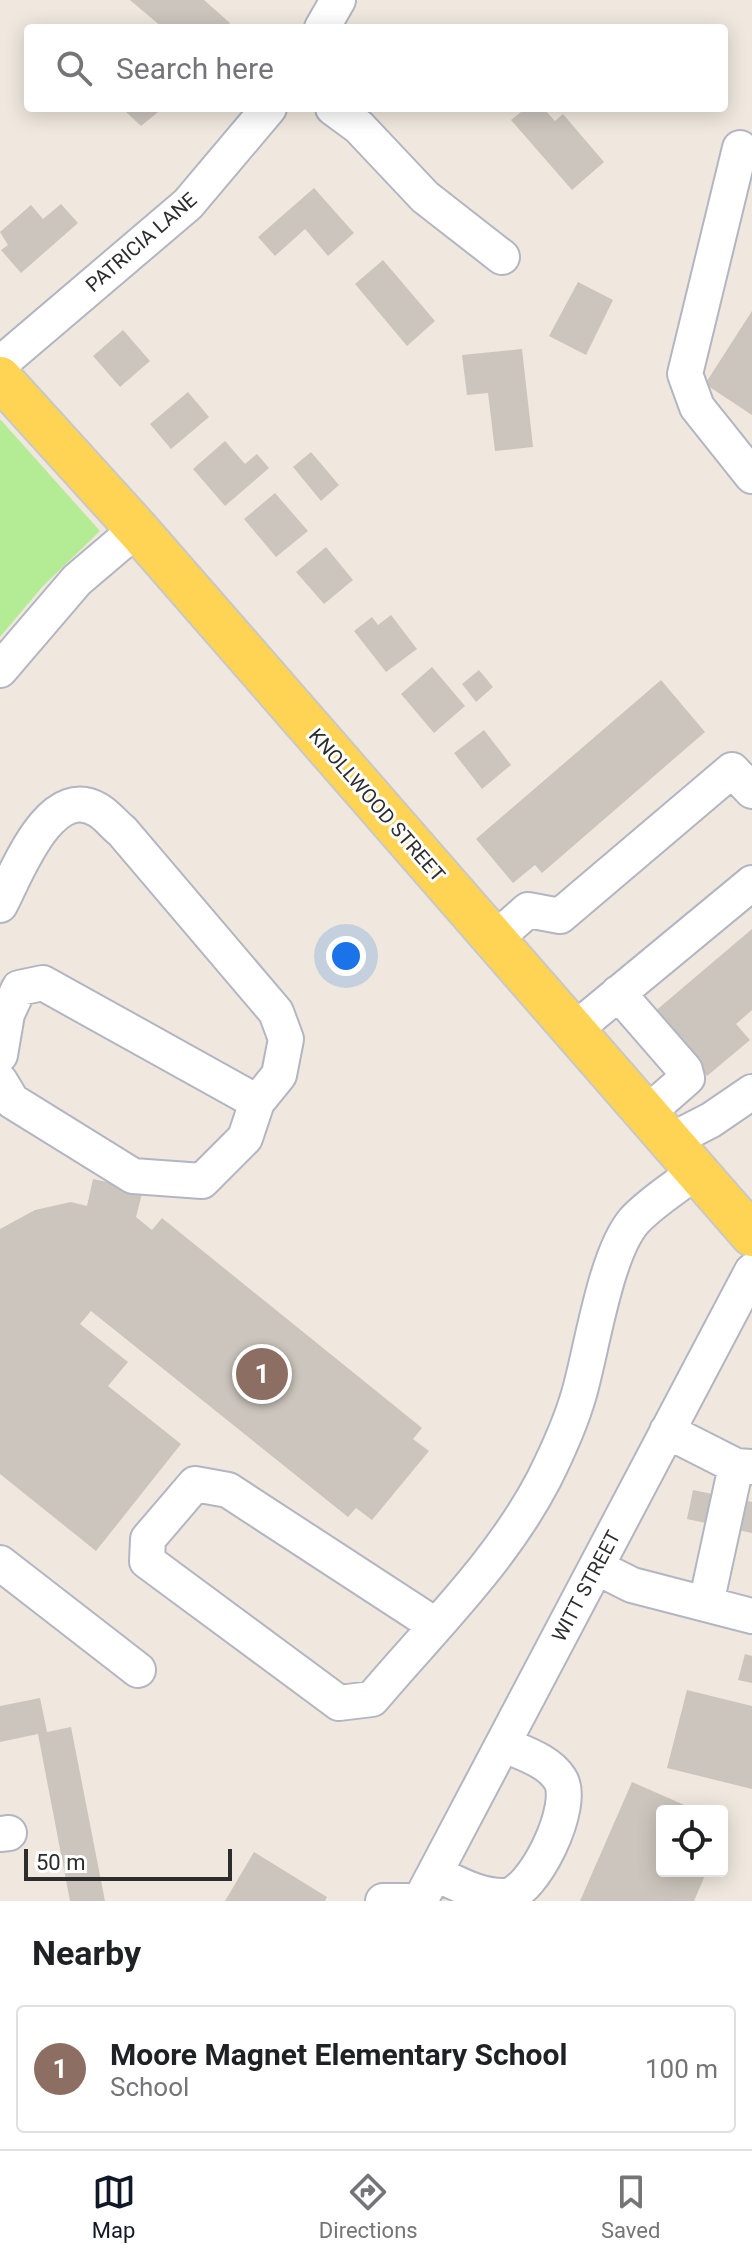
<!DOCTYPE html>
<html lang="en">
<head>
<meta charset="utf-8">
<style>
	:root { --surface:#fff; --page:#f6f6f6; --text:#202124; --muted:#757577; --line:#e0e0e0; --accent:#111827 }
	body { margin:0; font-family:Roboto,sans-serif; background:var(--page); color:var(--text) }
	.controls { position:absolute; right:24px; bottom:24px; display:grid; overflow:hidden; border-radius:8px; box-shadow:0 4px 20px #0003 }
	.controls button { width:72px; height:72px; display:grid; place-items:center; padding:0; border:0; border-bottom:2px solid var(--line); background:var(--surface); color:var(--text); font:40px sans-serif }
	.scale { position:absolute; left:24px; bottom:20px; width:208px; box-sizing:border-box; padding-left:8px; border:4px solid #2d2d2d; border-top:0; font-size:22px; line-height:28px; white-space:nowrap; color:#2d2d2d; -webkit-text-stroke:6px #fff; paint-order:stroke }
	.you { position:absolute; left:346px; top:956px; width:28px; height:28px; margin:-20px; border:6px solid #fff; border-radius:50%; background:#1a73e8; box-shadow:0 0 0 12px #1a73e833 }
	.badge { display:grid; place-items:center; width:52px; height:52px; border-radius:50%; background:var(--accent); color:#fff; font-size:26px; font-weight:700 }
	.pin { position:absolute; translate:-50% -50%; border:4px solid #fff; box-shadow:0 2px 8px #0006 }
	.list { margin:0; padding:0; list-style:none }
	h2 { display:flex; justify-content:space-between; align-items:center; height:104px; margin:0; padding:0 32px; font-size:34px }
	h2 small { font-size:26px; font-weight:400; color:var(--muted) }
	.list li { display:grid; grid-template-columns:52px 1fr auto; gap:24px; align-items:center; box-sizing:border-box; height:128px; margin:0 16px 16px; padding:0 16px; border:2px solid var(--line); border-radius:8px }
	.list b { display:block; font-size:30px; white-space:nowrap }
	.list p { margin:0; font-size:26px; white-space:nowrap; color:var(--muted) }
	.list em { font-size:26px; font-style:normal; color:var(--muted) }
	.icon { flex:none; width:44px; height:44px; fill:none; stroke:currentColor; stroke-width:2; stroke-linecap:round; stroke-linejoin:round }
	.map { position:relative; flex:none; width:752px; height:1901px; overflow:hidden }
	.search { position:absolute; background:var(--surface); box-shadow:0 4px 20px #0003; left:24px; right:24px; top:24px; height:88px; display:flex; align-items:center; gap:20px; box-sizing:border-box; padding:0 28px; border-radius:8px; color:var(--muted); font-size:30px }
	.sheet { height:248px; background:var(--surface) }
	nav { display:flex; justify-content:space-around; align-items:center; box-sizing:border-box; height:112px; border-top:2px solid var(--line); background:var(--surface); font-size:22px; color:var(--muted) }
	nav a { display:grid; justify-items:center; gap:4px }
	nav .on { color:var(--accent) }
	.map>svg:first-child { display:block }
	.green { fill:#b4ec95 }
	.building { fill:#cbc5bd }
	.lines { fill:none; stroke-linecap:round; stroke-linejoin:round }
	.minor-casing { stroke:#b2b5c2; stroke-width:38 }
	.major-casing { stroke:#c8c8c8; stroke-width:46 }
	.minor { stroke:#fff; stroke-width:34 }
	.major { stroke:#ffd454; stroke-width:42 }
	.labels { text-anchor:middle; stroke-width:6; stroke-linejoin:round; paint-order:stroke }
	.street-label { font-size:20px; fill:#2d2d2d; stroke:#fff }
</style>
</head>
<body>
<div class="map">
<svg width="752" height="1901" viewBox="0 0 752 1901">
	<rect width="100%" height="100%" fill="#f0e8de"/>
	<!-- green -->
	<path class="green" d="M0 419 100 531 43 586 0 637Z"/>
	<!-- building -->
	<path class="building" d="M130 0H204L230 23 226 28H163Z
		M122 108H163L141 126Z
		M526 108H543L555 121 563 114 604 162 572 190 511 120Z
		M314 188 354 233 328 256 305 229 275 256 258 237Z
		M61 204 78 223 21 273 1 250 8 245 0 232 31 205 43 219Z
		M383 260 435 321 407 346 355 284Z
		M578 282 613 300 586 355 549 336Z
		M752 311V415L705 384Z
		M123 330 150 361 120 387 93 356Z
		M522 349 533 447 495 451 488 393 467 395 462 355Z
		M188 392 209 417 171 449 150 424Z
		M225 441 245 464 257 454 269 468 225 506 193 469Z
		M311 452 339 485 321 501 293 467Z
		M275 493 308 531 276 557 244 519Z
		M326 547 353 580 324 604 296 572Z
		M391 615 417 649 386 672 354 631 372 617 378 625Z
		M432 667 465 706 434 733 401 694Z
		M479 670 493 687 476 702 462 684Z
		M661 680 705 732 542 873 535 865 513 883 476 839Z
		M484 730 511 765 482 789 454 753Z
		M752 929V1010L736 1024 750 1040 707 1076 653 1013Z
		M93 1179 143 1190 136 1217 152 1230 162 1218 422 1428 413 1439 429 1451 372 1520 356 1508 348 1517 91 1311 80 1324 128 1362 108 1386 181 1444 96 1551 0 1474V1229L35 1210 71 1202 87 1206Z
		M693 1490 752 1502V1533L687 1519Z
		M745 1654 752 1656V1683L738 1680Z
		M687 1690 752 1706V1789L667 1768Z
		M40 1698 47 1732 71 1727 105 1901H70L38 1734 0 1742V1706Z
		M632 1782 698 1811H662V1871H707L694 1901H580Z
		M254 1852 327 1897 325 1901H225Z"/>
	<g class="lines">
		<!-- minor casing -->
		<g class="minor-casing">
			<path id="minor" d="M322 28 338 0
				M333 108 359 127 425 197 502 257
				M740 148 685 374 697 407 752 476
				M0 364 188 204 269 108
				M0 670 77 580 137 529
				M0 905C16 875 50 781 98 810 107 815 114 825 122 831L276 1012 286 1039 279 1075 257 1102 245 1138 202 1181 133 1176 12 1101 0 1081
				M494 940 528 910 560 916 732 770 752 791
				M618 993 685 1070 687 1078 646 1114
				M573 1031 752 883
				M0 1055 7 1014 19 988 43 983 257 1102
				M670 1141 711 1120 752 1092
				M667 1431 736 1466 752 1467
				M0 1563 138 1670
				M596 1567 632 1585 752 1616
				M706 1604 736 1466
				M435 1625 228 1490 195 1484 148 1539 147 1561 339 1703 372 1699C432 1628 501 1562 544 1479 557 1453 571 1422 579 1394 592 1349 605 1255 634 1221 651 1202 677 1187 696 1171
				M0 1834 9 1833
				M435 1873C456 1883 480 1897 505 1896 533 1895 577 1804 560 1779 548 1760 522 1753 503 1744
				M383 1901H407
				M420 1901 752 1271"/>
		</g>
		<!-- major casing -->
		<g class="major-casing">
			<path id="major" d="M0 378 137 529 752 1235"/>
		</g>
		<!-- minor -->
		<use href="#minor" class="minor"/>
		<!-- major -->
		<use href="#major" class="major"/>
	</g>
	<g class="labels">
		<!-- street labels -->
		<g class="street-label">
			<text transform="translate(141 242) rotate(-41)" y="7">PATRICIA LANE</text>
			<text transform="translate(377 805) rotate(49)" y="7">KNOLLWOOD STREET</text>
			<text transform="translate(586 1586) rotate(-62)" y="7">WITT STREET</text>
		</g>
	</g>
</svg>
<div class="controls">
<button><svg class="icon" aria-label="locate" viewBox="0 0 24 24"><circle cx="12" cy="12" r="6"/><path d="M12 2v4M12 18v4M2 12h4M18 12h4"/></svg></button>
</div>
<div class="scale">50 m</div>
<div class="you"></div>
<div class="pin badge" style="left:262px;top:1374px;background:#8d6e63">1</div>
<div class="search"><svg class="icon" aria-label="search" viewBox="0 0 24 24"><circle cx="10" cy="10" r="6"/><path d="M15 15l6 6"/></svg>Search here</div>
</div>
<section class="sheet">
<h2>Nearby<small></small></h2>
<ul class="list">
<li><span class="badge" style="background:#8d6e63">1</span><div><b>Moore Magnet Elementary School</b><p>School</p></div><em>100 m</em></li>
</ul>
</section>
<nav>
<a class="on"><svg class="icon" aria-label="map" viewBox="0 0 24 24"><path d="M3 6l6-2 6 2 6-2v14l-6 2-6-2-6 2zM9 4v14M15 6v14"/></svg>Map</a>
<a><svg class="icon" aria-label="directions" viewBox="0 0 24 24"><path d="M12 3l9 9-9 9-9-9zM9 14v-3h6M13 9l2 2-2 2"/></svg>Directions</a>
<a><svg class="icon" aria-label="saved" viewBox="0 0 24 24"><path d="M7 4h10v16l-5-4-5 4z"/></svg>Saved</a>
</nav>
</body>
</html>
